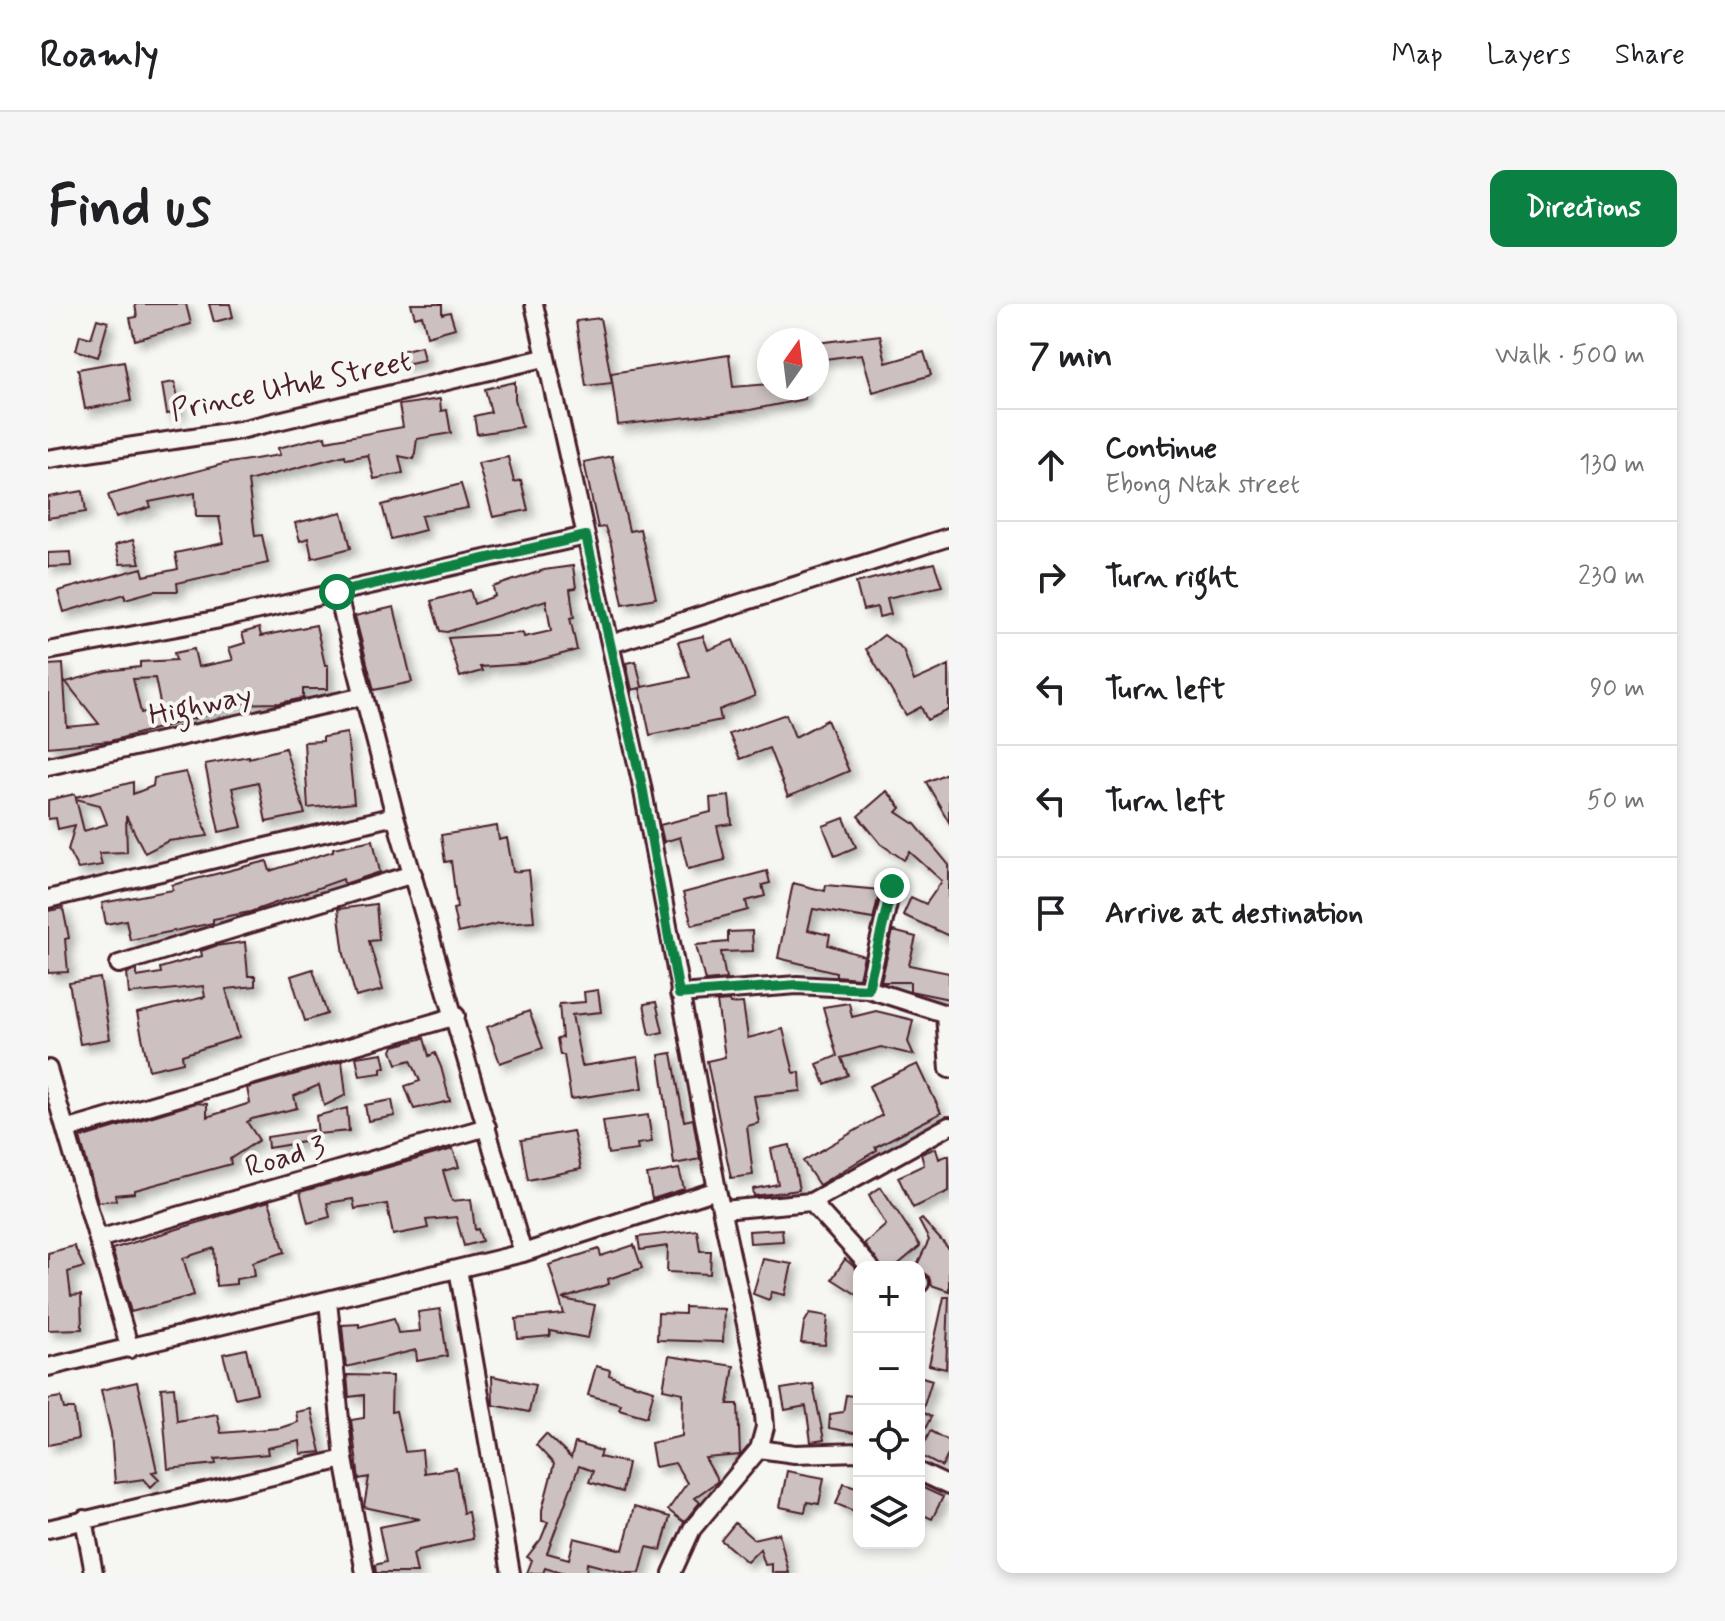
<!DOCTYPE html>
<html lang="en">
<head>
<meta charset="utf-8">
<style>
	:root { --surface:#fff; --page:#f6f6f6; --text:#202124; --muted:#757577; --line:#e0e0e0; --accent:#0b8043 }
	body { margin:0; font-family:Mynerve,sans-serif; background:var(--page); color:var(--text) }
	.controls { position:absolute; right:24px; bottom:24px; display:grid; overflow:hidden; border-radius:16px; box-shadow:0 4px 12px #0003 }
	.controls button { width:72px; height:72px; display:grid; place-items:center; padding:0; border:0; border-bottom:2px solid var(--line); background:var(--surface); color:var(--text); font:40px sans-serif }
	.compass { position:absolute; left:709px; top:24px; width:72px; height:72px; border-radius:50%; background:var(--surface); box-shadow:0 4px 12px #0003; rotate:14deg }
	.stop { position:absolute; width:24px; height:24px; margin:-18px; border:6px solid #0b8043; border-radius:50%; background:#fff }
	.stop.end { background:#0b8043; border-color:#fff; box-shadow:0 2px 8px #0008 }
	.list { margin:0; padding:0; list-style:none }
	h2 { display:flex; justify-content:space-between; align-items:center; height:104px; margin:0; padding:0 32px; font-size:34px }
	h2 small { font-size:26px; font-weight:400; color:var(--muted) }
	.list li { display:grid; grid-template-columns:52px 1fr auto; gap:24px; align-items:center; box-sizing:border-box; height:112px; padding:0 32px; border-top:2px solid var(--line) }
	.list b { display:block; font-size:30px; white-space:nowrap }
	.list p { margin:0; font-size:26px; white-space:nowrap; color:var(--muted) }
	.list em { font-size:26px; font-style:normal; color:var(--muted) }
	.icon { flex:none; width:44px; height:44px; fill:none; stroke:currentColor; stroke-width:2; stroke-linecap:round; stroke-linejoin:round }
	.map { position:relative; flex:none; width:901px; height:1269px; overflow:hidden; border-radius:16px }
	header { display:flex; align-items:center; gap:48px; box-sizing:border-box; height:112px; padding:0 40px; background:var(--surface); border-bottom:2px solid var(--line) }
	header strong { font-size:38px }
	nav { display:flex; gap:44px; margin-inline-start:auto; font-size:28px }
	.intro { display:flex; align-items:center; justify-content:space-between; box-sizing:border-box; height:192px; padding:0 48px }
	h1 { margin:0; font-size:56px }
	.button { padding:20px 36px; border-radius:16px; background:var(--accent); color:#fff; font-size:28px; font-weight:700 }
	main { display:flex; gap:48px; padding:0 48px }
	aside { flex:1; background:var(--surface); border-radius:16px; box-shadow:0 4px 12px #0003 }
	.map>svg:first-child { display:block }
	.building { fill:#ccc1c0; stroke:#4a1f2b; stroke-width:2; fill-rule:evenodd; filter:url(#shadow) }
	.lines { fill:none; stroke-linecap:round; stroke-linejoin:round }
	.minor-casing { stroke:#4a1f2b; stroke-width:22 }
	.minor { stroke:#f6f6f2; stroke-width:16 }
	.route { stroke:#0b8043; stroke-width:10 }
	.labels { text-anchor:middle; stroke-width:8; stroke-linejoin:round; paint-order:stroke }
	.street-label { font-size:30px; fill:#4a1f2b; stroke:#f6f6f2 }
</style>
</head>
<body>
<header>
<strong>Roamly</strong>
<nav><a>Map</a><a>Layers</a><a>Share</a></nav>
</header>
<div class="intro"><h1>Find us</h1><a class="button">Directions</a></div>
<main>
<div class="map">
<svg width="901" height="1269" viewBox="0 0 901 1269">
	<defs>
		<filter id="shadow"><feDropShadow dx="6" dy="6" stdDeviation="4" flood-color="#0004"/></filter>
	</defs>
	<rect width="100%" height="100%" fill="#f6f6f2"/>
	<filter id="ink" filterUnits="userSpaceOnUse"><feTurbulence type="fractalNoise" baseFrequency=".0125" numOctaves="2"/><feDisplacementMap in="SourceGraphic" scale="16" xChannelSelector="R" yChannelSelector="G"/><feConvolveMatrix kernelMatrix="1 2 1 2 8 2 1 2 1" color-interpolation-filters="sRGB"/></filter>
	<g filter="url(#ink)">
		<!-- building -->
		<path class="building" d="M87 0H138L143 20 87 36 82 14 89 13Z
			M161 0H182L185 13 166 18Z
			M363 0H394V10L402 8 407 24 379 32 374 11 367 13Z
			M552 14 564 79 538 82 528 17Z
			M49 15 60 18 50 53 28 46 32 31 43 34Z
			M832 31 838 59 876 48 883 71 825 88 814 50 769 56V39Z
			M373 42 376 56 352 61 349 48Z
			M681 51 685 83 721 80V84H755L757 95 702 106 570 121 563 69Z
			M76 57 83 97 37 105 30 65Z
			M127 78 132 108 119 110 114 80Z
			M467 78V95L474 123 429 130 426 112 443 108 437 85Z
			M392 95 393 107 399 106 403 129 369 135 366 155 351 152 355 169 326 175 320 151 298 155 297 151 200 177 207 232 214 231 220 259 129 279 130 287H106L77 295V290L16 308 10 287 94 264 96 272 130 265 127 249 176 239 171 213H148L147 189 101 198 103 203 68 213 60 191 175 160 232 151 230 144 277 132 278 137 355 123 351 101Z
			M564 152 581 227 592 225 608 294 575 300 563 240 557 223 550 224 536 158Z
			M460 153 466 178 473 176 480 206 445 213 430 159Z
			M413 180 420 204 373 212 377 226 343 235 334 201Z
			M35 187 38 208 0 214V193Z
			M294 208 303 244 264 254 260 234 252 237 247 219Z
			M85 236 92 259 72 260 67 241Z
			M23 248 24 262 0 263V249Z
			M886 259 894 282 839 294 843 310 831 313 829 303 815 306 808 279Z
			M525 262 528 284 522 285 526 313 522 314 529 346 477 360 432 363 434 367 412 373 400 334 475 329 476 333 503 327 498 296 399 328 392 327 383 297 422 286 426 300 447 292 445 283 496 266Z
			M346 303 364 378 326 386 307 312Z
			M268 321 277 361H280V385H255V394L232 399 177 400 178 406 62 437 0 443V361L15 360 19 423 51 420 18 378 58 367 92 363V358L128 356 126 349 146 345 150 363 185 356 181 344 197 339 194 329 211 324 213 332ZM107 374 113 404 93 409 85 375Z
			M836 331 855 345 866 377 901 361V406L879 416 873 403 858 411 818 345Z
			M655 332 660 346 685 336 707 392 671 406 673 416 602 431 592 384 584 386 578 359 588 357 594 383 642 373 630 338Z
			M738 410 747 433 779 416 801 467 740 493 721 444 692 455 681 430Z
			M299 429 306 499 260 504 256 438 275 437V433Z
			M237 444 257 510 218 518 210 478 184 484 194 523 171 528 157 460 201 452V454Z
			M138 468 160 532 120 537 97 549 78 512 79 548 51 549 54 561 30 565 20 546 27 521 10 525 8 514 0 515V496L27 490 28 493 85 478V490L105 482 106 474ZM28 495 52 501 59 520 36 527Z
			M901 468V518L878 478Z
			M839 487 853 504 849 508 867 520 901 561V632L855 611 863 593 878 600 894 577 862 548 856 556 833 540 810 512Z
			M681 492 684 520 669 522 677 556 640 565 632 533 616 538 612 521 663 508 662 494Z
			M796 514 808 543 787 552 775 522Z
			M449 522 451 536 459 534 465 568 481 566 486 617 452 619 410 629 405 605 409 604 403 557 397 558 393 531Z
			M325 536 332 568 296 580 295 575 202 608 165 615V619L82 636 78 616 58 620 54 599 125 586 124 581 219 557 222 567 285 547V544Z
			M719 567 722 579 714 581 717 592 698 597 700 606 644 621 635 589Z
			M745 579 777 587 778 581 832 586 825 615 765 605 760 626 782 631 780 641 816 652 811 674 788 672V668L730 654Z
			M328 600 331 636 321 637 335 686 308 693 296 650 290 605Z
			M15 604 21 634 17 635 20 668 0 669V607Z
			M704 627 705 647 673 648 678 675 657 677 648 641 680 638V628Z
			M845 627 868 633 861 661 901 669V695L862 687V678H833Z
			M197 638 200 672H207V682L178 685 191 733 134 751 135 758 101 766 89 709 157 693 155 682 81 690 79 669 89 666V673L113 669 112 664 154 652 153 647 167 642Z
			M265 665 279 710 257 717 243 672Z
			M52 674 62 735 32 740 21 679Z
			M550 686 553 708 524 711 534 762 590 753 595 784 523 795 516 751H512L509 735 514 734 511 700 537 698 536 688Z
			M681 697 682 700 695 699 700 734 735 725 746 769 752 768 753 787 706 792 711 819 699 822 705 871 683 874 659 757 677 753 669 698Z
			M608 698 615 728 602 731 596 700Z
			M801 699 804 713 828 707 865 716 860 738 866 751 833 743 793 754 800 771 777 780 769 760 789 752 775 703Z
			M481 707 495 744 452 759 439 723Z
			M376 734 381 752 387 749 393 763 402 797 366 805 357 782 372 777 363 756 349 760 344 747 346 742Z
			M335 749 338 763 333 764V769L312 772 308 753Z
			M624 749 636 817 645 815 652 855 626 860 611 751Z
			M294 757 298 791 276 802 271 781 246 792 249 804 204 815 199 818 211 836 182 855 183 860 87 886V889L67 891 68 896 50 898 32 834 148 799 159 800V813L202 799 199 784Z
			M870 760 893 809 827 843 829 846 771 881 755 857 834 811 821 782Z
			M344 796 347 812 320 817 317 801Z
			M299 804 301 827 270 830 268 812Z
			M600 811 604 838 589 840 590 846 560 850 555 817Z
			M264 826 261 837 220 844 219 833Z
			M525 827 533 865 480 876 473 836Z
			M742 841 751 886 706 892 705 885 730 880 723 845Z
			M888 844 891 855 901 851V887L865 904 850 873 876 861 873 850Z
			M405 845 411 863 395 867 404 897 423 895 427 926 430 925 434 937 416 942 408 913 378 916 380 924 345 931 339 900 307 905 305 895 279 899 282 913 260 919 252 888Z
			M631 865 636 885 604 895 599 871Z
			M833 883 872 942 847 963H834L816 940 838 921 821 891Z
			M221 897 237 948 205 958 207 972 188 975V980L168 982 166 944 135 954 146 991 83 1008 64 945Z
			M874 915 901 945V987L883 981 881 973 868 963 881 936 871 917Z
			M734 925 735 937 702 939 701 927Z
			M649 926 652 947H663L662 970 619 968 620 942 592 946 590 933Z
			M586 941 594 964 560 975 561 980 514 995 547 1001 540 1034 502 1027V1032L470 1035 468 1015 516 1010 501 961 551 945 553 952Z
			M26 942 36 963 20 968 23 992 33 991 34 1025 0 1026V949Z
			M715 955 744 960 737 991 724 988 721 996 705 990Z
			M797 955 811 967V992L784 975Z
			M896 993H901L898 1065 881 1061Z
			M637 1003 676 1005 675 1038 609 1036 610 1009 637 1010Z
			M392 1005 399 1052 369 1057 368 1046 298 1063 294 1021 311 1020V1023L346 1014 350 1029 372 1027 370 1008Z
			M762 1009 780 1012 777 1041 753 1039 756 1019Z
			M198 1045 209 1089 187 1094 175 1050Z
			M621 1052 686 1062 680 1100H690L692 1151 657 1154 670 1177 646 1194 652 1198 636 1218 620 1206 639 1179 627 1159 607 1163 603 1139 634 1132 635 1089 615 1085Z
			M548 1062 562 1066 561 1071 575 1077 606 1086 599 1113 571 1105 573 1100 540 1091Z
			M299 1071 344 1072 343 1108 348 1107 357 1148 374 1146 376 1169 408 1164 415 1209 420 1208 425 1235 371 1246 365 1250 369 1269H328L327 1261 338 1258 331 1223 372 1215 316 1203 321 1173 311 1175 303 1116 316 1114V1091L301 1093Z
			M444 1072 487 1081 481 1108 445 1101Z
			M871 1072 884 1076 874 1108 883 1113 871 1137Z
			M89 1078 109 1167 104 1168 111 1175 103 1183 96 1175 67 1179 63 1129 53 1086Z
			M765 1080 776 1136 763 1138 758 1102 737 1106 733 1085Z
			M126 1083 129 1117 169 1110 173 1129 232 1124 250 1118 248 1108 263 1105 273 1148 253 1150 252 1137 219 1144 220 1150 167 1155 168 1160 120 1165 113 1084Z
			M798 1091 811 1093V1130L781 1124 782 1110 795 1108Z
			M13 1093 16 1105H26L30 1135 0 1141V1095Z
			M882 1127 901 1137V1149L894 1163 871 1151Z
			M498 1130 523 1154 527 1139 553 1147 551 1153 580 1159 574 1188 541 1178 545 1167 531 1162 499 1249 521 1255 526 1234 575 1246 586 1203 622 1213 613 1246 599 1243 592 1269H577L539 1259 538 1269H513L497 1264 495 1269H479L484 1256 479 1253 493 1235 500 1218 494 1217V1206L506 1160 488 1141Z
			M739 1167 776 1174 771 1200 759 1198 757 1208 732 1203Z
			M796 1179 811 1184V1209L788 1200Z
			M871 1182 895 1193 884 1215 871 1209Z
			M687 1219 705 1235 731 1229 741 1269H724V1260L717 1261 712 1245 699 1258 673 1236Z"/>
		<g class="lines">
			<!-- minor casing -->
			<g class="minor-casing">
				<path id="minor" d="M486 0 594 482 669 886 715 1099 717 1123 711 1145 644 1225 624 1269
					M0 155 192 126 496 54
					M289 288 347 512 475 949
					M563 340 901 233
					M0 347 167 316 538 232
					M0 462 316 392
					M0 595 347 512
					M71 660 365 570
					M820 685 844 582
					M631 690 749 681 820 685 901 711
					M897 711 901 765
					M0 765 82 1045
					M18 826 408 712
					M763 898 822 963
					M675 906 763 898 901 822
					M50 935 439 823
					M410 965 463 1269
					M871 979H872
					M280 997 296 1155 317 1269
					M0 1063 475 949 669 886
					M711 1145 747 1150 811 1148
					M871 1168 901 1182
					M36 1215 46 1269
					M0 1225 296 1155"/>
			</g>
			<!-- minor -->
			<use href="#minor" class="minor"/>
		</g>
	</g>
	<g class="lines" filter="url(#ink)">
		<!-- route -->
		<path class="route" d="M289 288 538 232 594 482 631 690 749 681 820 685 844 582"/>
	</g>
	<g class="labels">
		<!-- street labels -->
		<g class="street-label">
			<text transform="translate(243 81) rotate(-12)" y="10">Prince Utuk Street</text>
			<text transform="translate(152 400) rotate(-12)" y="10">Highway</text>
			<text transform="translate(237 852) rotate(-16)" y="10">Road 3</text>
		</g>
	</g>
</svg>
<div class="controls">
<button>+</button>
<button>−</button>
<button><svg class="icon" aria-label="locate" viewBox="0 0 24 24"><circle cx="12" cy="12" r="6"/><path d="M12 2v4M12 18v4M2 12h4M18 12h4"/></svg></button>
<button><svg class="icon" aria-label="layers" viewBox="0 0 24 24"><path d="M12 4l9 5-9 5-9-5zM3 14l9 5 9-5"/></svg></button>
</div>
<svg class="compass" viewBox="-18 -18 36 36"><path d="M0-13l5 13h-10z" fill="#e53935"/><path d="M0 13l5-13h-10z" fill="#757577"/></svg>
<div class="stop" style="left:289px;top:288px"></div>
<div class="stop end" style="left:844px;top:582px"></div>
</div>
<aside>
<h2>7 min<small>Walk · 500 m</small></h2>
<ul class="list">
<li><svg class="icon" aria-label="ahead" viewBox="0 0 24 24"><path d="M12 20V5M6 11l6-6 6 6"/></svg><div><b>Continue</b><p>Ebong Ntak street</p></div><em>130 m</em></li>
<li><svg class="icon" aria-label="right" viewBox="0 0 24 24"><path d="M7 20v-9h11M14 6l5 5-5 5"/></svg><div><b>Turn right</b></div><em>230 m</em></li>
<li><svg class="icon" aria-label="left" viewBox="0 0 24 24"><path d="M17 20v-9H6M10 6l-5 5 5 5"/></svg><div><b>Turn left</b></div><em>90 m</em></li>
<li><svg class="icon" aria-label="left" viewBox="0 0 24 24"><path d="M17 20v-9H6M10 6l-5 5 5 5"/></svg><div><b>Turn left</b></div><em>50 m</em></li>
<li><svg class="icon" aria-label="arrive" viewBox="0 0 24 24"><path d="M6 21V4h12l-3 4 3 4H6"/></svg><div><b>Arrive at destination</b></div></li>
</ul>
</aside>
</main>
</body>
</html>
